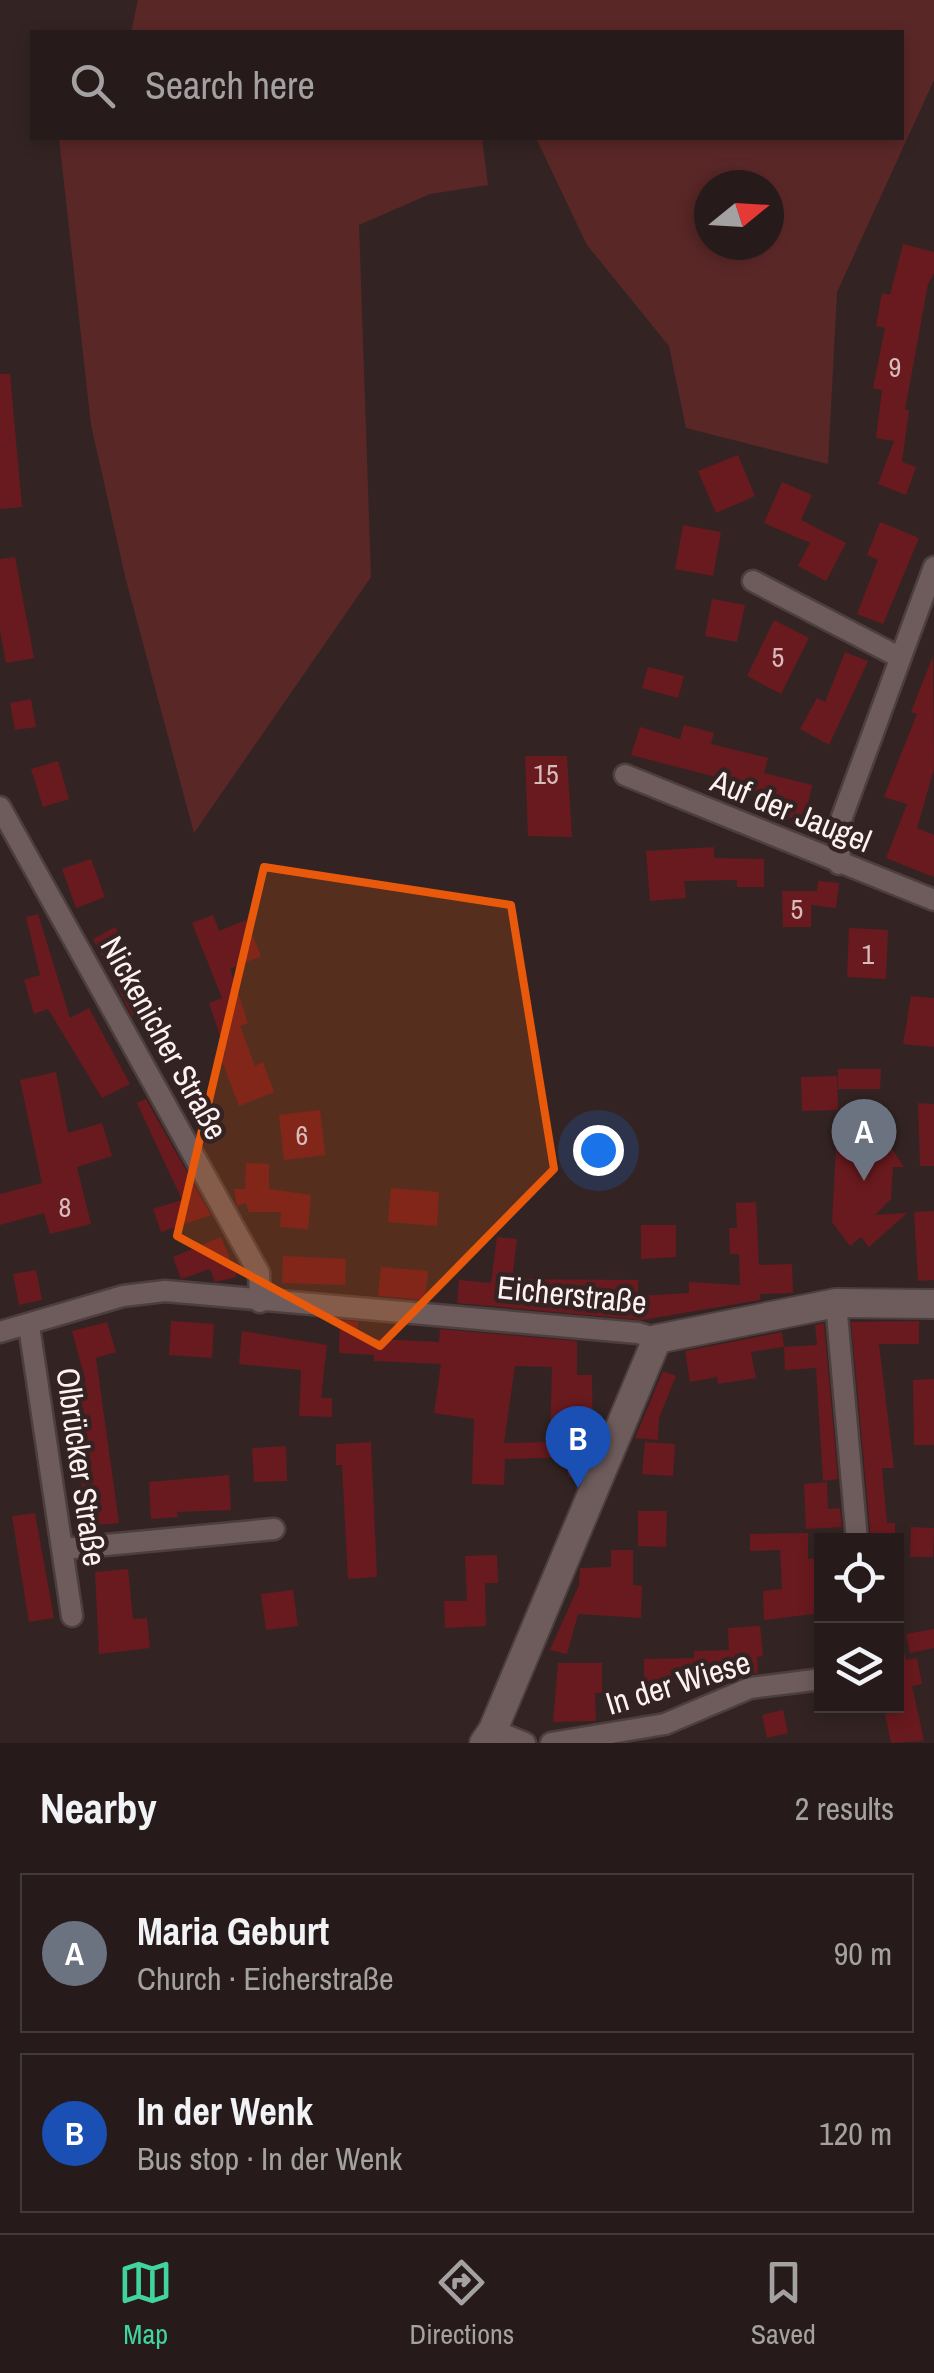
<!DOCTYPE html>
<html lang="en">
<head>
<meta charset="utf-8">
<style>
	:root { --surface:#261b1a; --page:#2e2423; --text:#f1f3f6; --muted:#a4a1a2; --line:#423939; --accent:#41d4a1 }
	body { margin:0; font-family:"Archivo Narrow",sans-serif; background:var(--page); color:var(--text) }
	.controls { position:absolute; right:30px; bottom:30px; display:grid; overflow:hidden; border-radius:0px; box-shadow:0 5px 15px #0003 }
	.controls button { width:90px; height:90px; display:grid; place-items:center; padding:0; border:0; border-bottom:2px solid var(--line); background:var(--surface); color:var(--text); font:50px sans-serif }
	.compass { position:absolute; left:694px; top:170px; width:90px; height:90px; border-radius:50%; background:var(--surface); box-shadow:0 5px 15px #0003; rotate:72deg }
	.you { position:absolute; left:598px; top:1150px; width:35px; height:35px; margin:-25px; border:8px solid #fff; border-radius:50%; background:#1a73e8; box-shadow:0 0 0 15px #1a73e833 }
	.badge { display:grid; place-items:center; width:65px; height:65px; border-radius:50%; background:var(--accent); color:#fff; font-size:32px; font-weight:700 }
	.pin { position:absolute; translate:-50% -82px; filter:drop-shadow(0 2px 5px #0008) }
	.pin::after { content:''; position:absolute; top:52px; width:35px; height:30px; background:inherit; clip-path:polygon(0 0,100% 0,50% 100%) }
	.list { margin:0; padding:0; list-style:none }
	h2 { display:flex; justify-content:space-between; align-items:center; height:130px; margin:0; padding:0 40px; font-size:42px }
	h2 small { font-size:32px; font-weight:400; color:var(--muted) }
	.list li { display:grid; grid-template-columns:65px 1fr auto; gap:30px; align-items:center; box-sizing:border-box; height:160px; margin:0 20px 20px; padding:0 20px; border:2px solid var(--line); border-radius:0px }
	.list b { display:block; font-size:38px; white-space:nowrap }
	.list p { margin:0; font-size:32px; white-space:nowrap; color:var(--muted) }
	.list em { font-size:32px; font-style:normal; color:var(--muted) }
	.icon { flex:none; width:55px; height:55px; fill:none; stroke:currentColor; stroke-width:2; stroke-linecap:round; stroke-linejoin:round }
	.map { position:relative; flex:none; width:934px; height:1743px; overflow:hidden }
	.search { position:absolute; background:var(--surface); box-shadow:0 5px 15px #0003; left:30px; right:30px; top:30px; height:110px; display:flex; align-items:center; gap:25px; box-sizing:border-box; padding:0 35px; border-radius:0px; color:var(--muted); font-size:38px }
	.sheet { height:490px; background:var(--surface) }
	nav { display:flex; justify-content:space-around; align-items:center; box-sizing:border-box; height:140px; border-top:2px solid var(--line); background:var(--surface); font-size:28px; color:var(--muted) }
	nav a { display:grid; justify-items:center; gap:5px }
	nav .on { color:var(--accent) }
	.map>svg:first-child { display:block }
	.green { fill:#5a2727; fill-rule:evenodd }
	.building { fill:#691a1e; fill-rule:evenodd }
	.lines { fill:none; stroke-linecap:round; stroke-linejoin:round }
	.street-casing { stroke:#4c3f3e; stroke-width:25 }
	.secondary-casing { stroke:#4c3f3e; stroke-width:32 }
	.street { stroke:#6d5c5b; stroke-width:20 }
	.secondary { stroke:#6d5c5b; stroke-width:28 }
	.marked { fill:#e8590c; fill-opacity:0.2; stroke:#e8590c; stroke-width:8; stroke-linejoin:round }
	.labels { text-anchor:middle; stroke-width:9; stroke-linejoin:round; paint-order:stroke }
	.number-label { font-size:28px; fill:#d8bcbc }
	.street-label { font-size:32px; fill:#fdf2f1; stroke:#332423 }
</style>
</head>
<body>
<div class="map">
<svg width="934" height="1743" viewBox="0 0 934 1743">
	<rect width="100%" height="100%" fill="#332423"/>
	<!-- green -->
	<path class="green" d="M138 0H934V80L837 292 828 464 686 428 669 346 587 245 536 138H902V32H131ZM709 185H769V245H709Z
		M59 138H482L488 185 430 194 359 225 371 577 194 833 126 580 91 425Z"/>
	<!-- building -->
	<path class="building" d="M903 244 934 252V273L928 284 905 410H909L902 462 916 467 906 495 878 484 894 441 876 438 882 390 873 388 885 328 876 326 882 293 890 295Z
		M0 374H10L22 507 0 509Z
		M738 455 755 496 716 513 698 471Z
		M782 482 812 495 801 520 846 543 826 581 798 566 810 543 764 523Z
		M880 522 919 538 883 624 857 614 878 560 867 555Z
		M683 525 721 532 713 576 675 569Z
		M15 557 34 658 6 663 0 630V559Z
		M712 599 745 605 737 642 705 636Z
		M774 620 809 638 781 694 747 676Z
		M845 652 868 661 829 745 800 729 817 698 825 702Z
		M933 656 934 769 917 828 934 835V877L886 858 907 804 884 797 917 714 911 712Z
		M648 667 684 676 678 698 642 688Z
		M31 699 36 727 15 730 10 703Z
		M684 725 714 733 711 744 768 758 764 773 812 785 804 821 771 813 774 800 714 785 716 777 631 755 640 727 680 739Z
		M525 756H567L572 837 528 836Z
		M58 761 69 799 43 807 31 769Z
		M714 847V858L764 859V887H737V880L684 881 686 898 650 901 646 851Z
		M91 859 105 897 76 908 62 869Z
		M818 881 839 883 836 908 811 905V927H783L782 891H817Z
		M38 914 70 1018 89 1008 130 1084 102 1098 48 1009 34 1014 24 980 40 975 26 917Z
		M213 915 219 931 246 920 261 956 230 969 248 1023 240 1026 255 1066 263 1062 274 1092 239 1106 220 1056 226 1054 209 1003 222 998 192 923Z
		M115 927 129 952 123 956 151 1006 132 1016 93 939Z
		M849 928 888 930 886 979 847 977Z
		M911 996 934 998V1047L903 1044Z
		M838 1069H881L880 1089H838Z
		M56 1072 68 1133 102 1123 112 1156 77 1167 91 1224 50 1234 44 1213 0 1225V1194L42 1183 20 1080Z
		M837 1076 838 1110 802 1111 801 1077Z
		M146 1099 211 1215 161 1232 153 1209 182 1200 137 1103Z
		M918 1103 934 1104V1166H920Z
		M320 1110 325 1155 284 1160 279 1115Z
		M868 1122 888 1136V1143L904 1167H893L891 1199 875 1215 907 1213 869 1247 861 1237 850 1246 832 1222 837 1132Z
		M246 1163 269 1164V1189L311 1195 308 1229 280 1227 281 1212H249L246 1203 237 1206 234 1189H245Z
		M391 1188 439 1192 437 1226 388 1222Z
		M756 1202 759 1265 792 1264 793 1293 760 1294V1300L642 1320 457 1303 459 1280 491 1283 497 1237 517 1239 512 1279 638 1280V1296L689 1293V1282L740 1285 739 1254H730L729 1228H737L736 1203Z
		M934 1211V1280L918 1281 914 1212Z
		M641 1225H676V1257L641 1259Z
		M221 1237 237 1277 215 1282 210 1269 181 1279 173 1257Z
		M283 1256 346 1259 345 1285 282 1283Z
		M381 1267 428 1271 425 1300 378 1296Z
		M36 1270 42 1300 19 1305 13 1274Z
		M340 1320 358 1322 357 1338 439 1342 440 1329 577 1341V1375H592L593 1447 580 1477H568V1457L505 1459 504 1485 472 1484 474 1419 434 1413 441 1364 374 1361V1355L339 1353ZM515 1366 552 1367 550 1442 504 1443Z
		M171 1321 214 1324 212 1358 169 1355Z
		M919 1321V1344H879L894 1468H882L887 1523H895V1540H871L851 1322Z
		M107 1322 116 1352 96 1358 119 1523 85 1526 80 1466H76L64 1387 86 1383 72 1331Z
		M824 1323 838 1479 823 1481 816 1368 785 1370 784 1347 817 1345 815 1325Z
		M242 1331 327 1345 321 1398H332V1417L299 1416 301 1370 239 1364Z
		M782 1332 784 1347 751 1352 756 1378 718 1384 717 1377 690 1382 685 1351Z
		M663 1371 676 1376 659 1418 658 1440 635 1438Z
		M934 1379V1445H914L913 1380Z
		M371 1442 377 1577 348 1579 342 1465H336V1444Z
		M645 1442 675 1444 673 1476 642 1474Z
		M286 1446 287 1481 254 1482 252 1448Z
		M229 1475 231 1510 177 1512 178 1517 151 1519 149 1482Z
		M827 1482 828 1509 840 1508 842 1527 806 1529 804 1484Z
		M638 1511H667L666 1547 638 1546Z
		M35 1513 54 1618 29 1622 12 1516Z
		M911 1527 934 1528 933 1557H910Z
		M808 1533V1559L816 1558 817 1591H822V1613L764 1620 763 1591 782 1589 780 1550 750 1551V1534Z
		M611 1550H633V1585L642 1586 641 1618 578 1614 567 1654 550 1650 579 1585 580 1568 611 1567Z
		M497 1555 498 1583H485L486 1626 445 1628 444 1601H467L465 1556Z
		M128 1569 133 1619 147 1618 150 1648 99 1654 95 1572Z
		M293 1590 298 1626 266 1630 261 1594Z
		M760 1626 763 1656 757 1657 758 1673 714 1676V1681L644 1682V1659L694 1658V1651L729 1650 728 1628Z
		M934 1629V1648L910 1653 906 1634Z
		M896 1647H903L906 1660 917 1658 922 1684 912 1686 924 1741 891 1743 885 1714 896 1712Z
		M558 1663H602V1693H595L596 1721 553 1722Z
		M783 1710 788 1733 767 1738 762 1715Z"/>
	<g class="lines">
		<!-- street casing -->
		<g class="street-casing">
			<path id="street" d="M753 581 899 657
				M625 775 934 900
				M0 807 259 1273 260 1302
				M839 864 842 817 934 567
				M836 1303 857 1540
				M29 1326 72 1616
				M0 1332 123 1296 165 1291 638 1333 657 1339
				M64 1549 274 1529
				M493 1730 525 1743
				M551 1743 665 1724 750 1688 822 1679"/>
		</g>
		<!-- secondary casing -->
		<g class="secondary-casing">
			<path id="secondary" d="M484 1743 493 1730 657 1339 836 1303 934 1304"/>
		</g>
		<!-- street -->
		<use href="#street" class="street"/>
		<!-- secondary -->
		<use href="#secondary" class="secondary"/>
	</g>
	<!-- marked area -->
	<path class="marked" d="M264 867 511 905 554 1169 380 1346 177 1236Z"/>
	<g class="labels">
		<!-- number labels -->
		<g class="number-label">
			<text x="895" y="377">9</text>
			<text x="778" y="667">5</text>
			<text x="546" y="784">15</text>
			<text x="797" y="919">5</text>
			<text x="868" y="964">1</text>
			<text x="302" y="1145">6</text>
			<text x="65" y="1217">8</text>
		</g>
		<!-- street labels -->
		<g class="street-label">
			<text transform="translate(791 811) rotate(22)" y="11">Auf der Jaugel</text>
			<text transform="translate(164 1038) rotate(61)" y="11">Nickenicher Straße</text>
			<text transform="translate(572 1295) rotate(6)" y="11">Eicherstraße</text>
			<text transform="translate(81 1467) rotate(82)" y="11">Olbrücker Straße</text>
			<text transform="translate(678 1683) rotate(-17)" y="11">In der Wiese</text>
		</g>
	</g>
</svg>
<div class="controls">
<button><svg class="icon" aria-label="locate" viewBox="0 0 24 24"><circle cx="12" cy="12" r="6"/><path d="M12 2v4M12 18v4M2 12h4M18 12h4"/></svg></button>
<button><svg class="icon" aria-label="layers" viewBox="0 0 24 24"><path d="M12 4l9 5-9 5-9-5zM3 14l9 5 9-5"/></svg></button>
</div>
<svg class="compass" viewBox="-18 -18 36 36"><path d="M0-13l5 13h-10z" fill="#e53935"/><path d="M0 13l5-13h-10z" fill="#a4a1a2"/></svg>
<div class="you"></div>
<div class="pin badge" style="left:864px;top:1181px;background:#6b7280">A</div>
<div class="pin badge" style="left:578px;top:1488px;background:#1a4fb4">B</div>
<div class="search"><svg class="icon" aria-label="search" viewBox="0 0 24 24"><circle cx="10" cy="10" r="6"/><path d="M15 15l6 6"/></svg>Search here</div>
</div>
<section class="sheet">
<h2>Nearby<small>2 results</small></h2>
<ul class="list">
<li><span class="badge" style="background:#6b7280">A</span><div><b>Maria Geburt</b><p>Church · Eicherstraße</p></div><em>90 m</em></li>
<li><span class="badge" style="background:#1a4fb4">B</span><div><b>In der Wenk</b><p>Bus stop · In der Wenk</p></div><em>120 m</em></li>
</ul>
</section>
<nav>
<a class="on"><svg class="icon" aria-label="map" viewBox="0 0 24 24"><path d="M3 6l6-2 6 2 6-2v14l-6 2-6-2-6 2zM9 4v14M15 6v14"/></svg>Map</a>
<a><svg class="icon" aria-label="directions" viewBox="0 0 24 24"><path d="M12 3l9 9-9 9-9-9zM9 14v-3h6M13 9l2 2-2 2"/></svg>Directions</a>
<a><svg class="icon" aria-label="saved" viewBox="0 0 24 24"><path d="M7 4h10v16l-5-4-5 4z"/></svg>Saved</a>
</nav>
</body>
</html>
